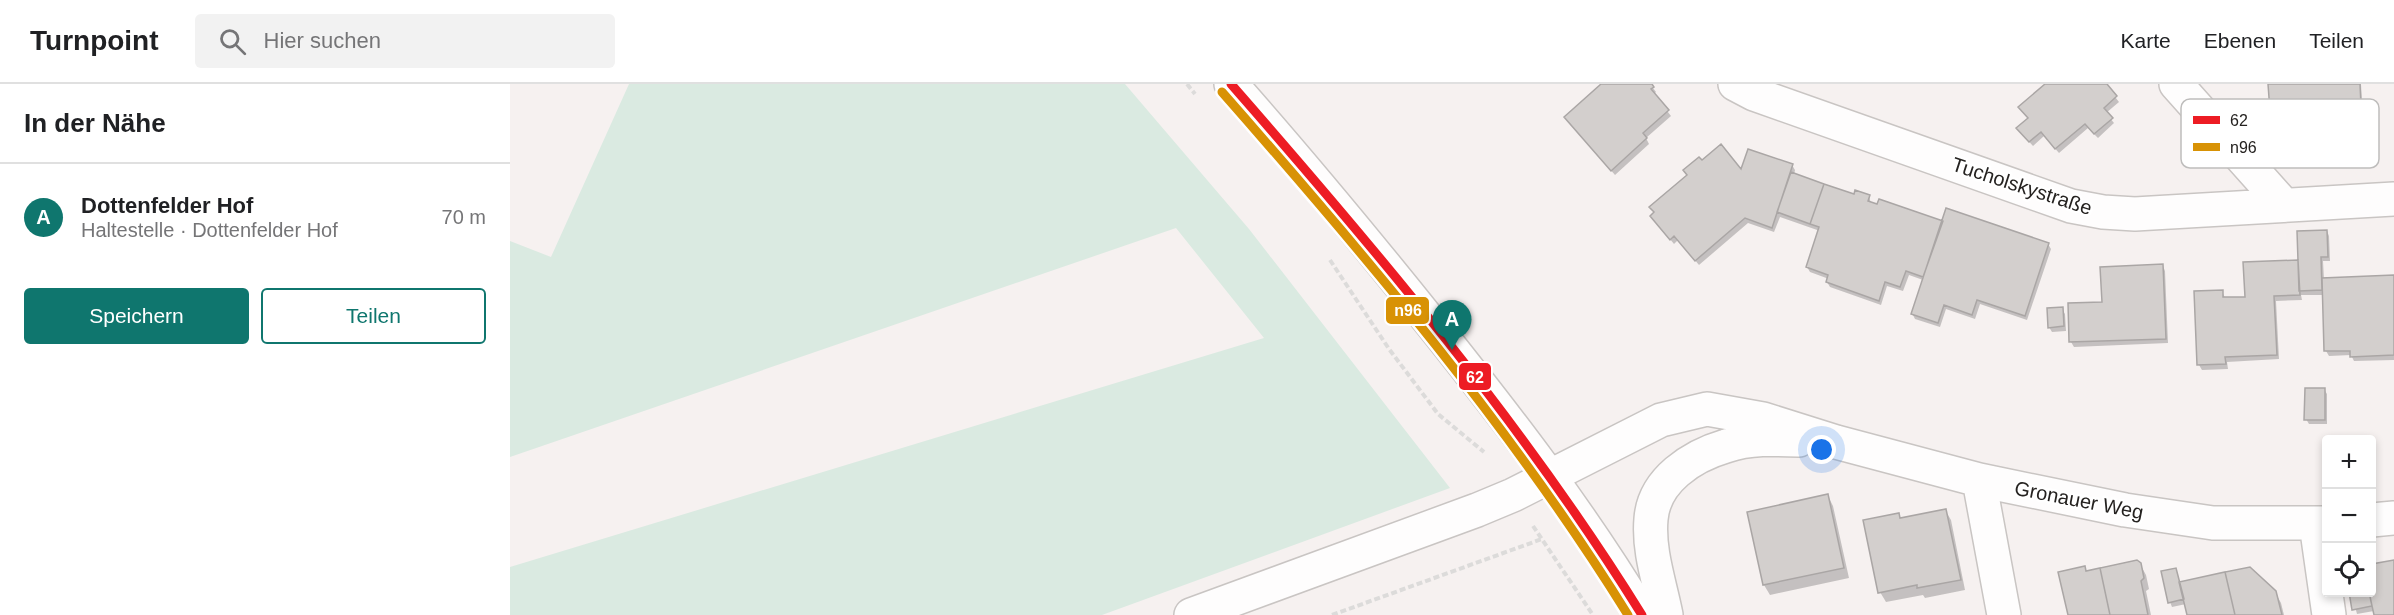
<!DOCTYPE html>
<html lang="de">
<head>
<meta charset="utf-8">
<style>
	:root { --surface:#fff; --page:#f2f2f2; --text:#202124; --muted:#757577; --line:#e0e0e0; --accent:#0f766e }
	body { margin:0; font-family:Arial,sans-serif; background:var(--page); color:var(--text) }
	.controls { position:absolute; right:18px; bottom:18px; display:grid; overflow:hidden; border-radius:6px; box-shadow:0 3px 9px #0003 }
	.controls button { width:54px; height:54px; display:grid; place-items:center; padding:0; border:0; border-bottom:2px solid var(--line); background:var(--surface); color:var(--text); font:30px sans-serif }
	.you { position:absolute; left:1312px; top:366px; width:21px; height:21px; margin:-15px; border:4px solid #fff; border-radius:50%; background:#1a73e8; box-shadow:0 0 0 9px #1a73e833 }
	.badge { display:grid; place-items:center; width:39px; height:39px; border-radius:50%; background:var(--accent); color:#fff; font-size:20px; font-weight:700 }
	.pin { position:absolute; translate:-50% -50px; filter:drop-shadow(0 2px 3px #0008) }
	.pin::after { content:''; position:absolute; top:32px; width:21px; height:18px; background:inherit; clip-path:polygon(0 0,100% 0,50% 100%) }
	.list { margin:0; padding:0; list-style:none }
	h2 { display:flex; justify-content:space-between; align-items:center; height:78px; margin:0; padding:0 24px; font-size:26px }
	h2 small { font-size:20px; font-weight:400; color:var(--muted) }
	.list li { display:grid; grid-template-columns:39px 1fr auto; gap:18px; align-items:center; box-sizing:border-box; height:108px; padding:0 24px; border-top:2px solid var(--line) }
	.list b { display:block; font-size:22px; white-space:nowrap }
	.list p { margin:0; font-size:20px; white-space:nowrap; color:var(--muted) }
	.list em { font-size:20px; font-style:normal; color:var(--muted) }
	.actions { display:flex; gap:12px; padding:18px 24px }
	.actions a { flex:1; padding:14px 0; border:2px solid var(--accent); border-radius:6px; text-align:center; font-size:21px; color:var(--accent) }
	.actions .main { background:var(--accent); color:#fff }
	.icon { flex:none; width:33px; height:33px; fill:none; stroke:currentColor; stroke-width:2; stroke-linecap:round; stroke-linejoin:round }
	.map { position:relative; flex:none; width:1884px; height:531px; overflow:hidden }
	header { display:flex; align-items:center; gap:36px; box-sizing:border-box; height:84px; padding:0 30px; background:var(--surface); border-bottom:2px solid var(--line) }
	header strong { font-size:28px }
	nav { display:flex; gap:33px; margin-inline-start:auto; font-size:21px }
	.search { width:420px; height:54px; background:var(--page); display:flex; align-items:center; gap:15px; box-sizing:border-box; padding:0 21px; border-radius:6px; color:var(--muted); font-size:22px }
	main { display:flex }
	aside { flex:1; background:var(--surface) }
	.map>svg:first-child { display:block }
	.green { fill:#daeae1 }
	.shadow { fill:#0003 }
	.building { fill:#d3cfcd; stroke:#aaa6a5; stroke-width:1.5 }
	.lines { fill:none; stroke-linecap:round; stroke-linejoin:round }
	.minor-casing { stroke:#c9c5c3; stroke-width:36 }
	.major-casing { stroke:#c9c5c3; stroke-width:36 }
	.path { stroke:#dcdbda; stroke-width:4; stroke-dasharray:6 3; stroke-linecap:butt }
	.minor { stroke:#fefdfd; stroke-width:33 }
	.major { stroke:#fefdfd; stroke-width:33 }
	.bus-1-casing { stroke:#fff; stroke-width:14 }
	.bus-2-casing { stroke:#fff; stroke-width:14 }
	.bus-1 { stroke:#ed1c24; stroke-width:9 }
	.bus-2 { stroke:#d89205; stroke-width:9 }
	.labels { text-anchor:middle; stroke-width:5; stroke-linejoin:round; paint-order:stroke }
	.street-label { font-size:20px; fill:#252220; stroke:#fff }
	.key { fill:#fff; stroke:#bebdbc; stroke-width:1.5 }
	.key-label { font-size:16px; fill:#252220 }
	.line-badge { stroke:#fff; stroke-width:2 }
	.badge-label { font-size:16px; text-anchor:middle; font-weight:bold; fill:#fff }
</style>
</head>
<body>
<header>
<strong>Turnpoint</strong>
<div class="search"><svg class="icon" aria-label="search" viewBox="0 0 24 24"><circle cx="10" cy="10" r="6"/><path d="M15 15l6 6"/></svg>Hier suchen</div>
<nav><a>Karte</a><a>Ebenen</a><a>Teilen</a></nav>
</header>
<main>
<aside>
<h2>In der Nähe<small></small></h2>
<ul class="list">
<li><span class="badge">A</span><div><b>Dottenfelder Hof</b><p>Haltestelle · Dottenfelder Hof</p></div><em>70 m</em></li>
</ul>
<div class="actions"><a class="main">Speichern</a><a>Teilen</a></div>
</aside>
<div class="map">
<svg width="1884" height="531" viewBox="0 0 1884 531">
	<rect width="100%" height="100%" fill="#f6f1f0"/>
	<!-- green -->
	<path class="green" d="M119 0H615L739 145 940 404 592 531H0V483L754 254 666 144 0 373V157L41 173Z"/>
	<!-- shadow -->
	<path class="shadow" d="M1093 0H1140L1146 8 1144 10 1161 32 1136 54 1139 60 1105 91 1059 38Z
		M1537 0H1595L1609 18 1596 29 1604 39 1588 54 1578 44 1549 69 1534 52 1523 62 1511 49Z
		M1760 0H1851L1855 71 1794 74 1791 69 1790 44 1765 46 1762 40Z
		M1192 78 1232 88 1282 81 1285 86 1284 91 1345 112H1359L1361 120 1434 139 1538 160 1541 165 1517 236 1470 220 1465 235 1436 225 1430 243 1405 235 1402 229 1413 196 1399 191 1393 207 1377 202 1371 221 1320 203 1317 198 1319 195 1300 188 1297 183 1310 147 1270 133 1264 148 1238 139 1189 181 1168 156 1164 160 1145 137V130L1141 124Z
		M1817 147 1819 152 1820 177H1813L1814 196 1884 193V276L1844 277 1841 271 1819 272 1816 267 1814 211H1791L1792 216 1766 217 1769 275 1717 278 1718 285 1692 286 1689 281 1712 207 1715 214H1736L1789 177Z
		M1653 182 1655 187 1658 259 1564 263 1561 258 1594 220Z
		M1552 225 1555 230 1556 247 1542 248 1539 243Z
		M1814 305 1817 310V340H1799L1796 335Z
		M1318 412 1323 422 1339 494 1260 511 1254 501 1239 429Z
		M1435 426 1441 436 1455 506 1415 514 1413 511 1376 518 1370 508 1388 431 1391 436Z
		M1884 478V531H1865L1864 527 1847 530 1841 508H1862V482Z
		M1630 480 1636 491 1639 505 1636 507 1641 531H1559L1574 484 1577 488Z
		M1665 485 1670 500 1765 508 1771 519 1774 531H1679L1676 520 1662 523 1660 518Z"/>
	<!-- building -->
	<path class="building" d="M1091 0H1142L1144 3 1141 5 1159 26 1133 49 1137 54 1101 87 1054 33Z
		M1535 0H1597L1607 12 1594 24 1603 34 1584 50 1575 40 1545 65 1531 48 1519 58 1506 44 1518 34 1508 23Z
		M1758 0H1850L1853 66 1790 70 1788 39 1761 41Z
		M1211 60 1231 85 1238 65 1283 80 1262 144 1235 134 1185 177 1164 152 1160 156 1140 132 1144 128 1139 123 1177 91 1173 86 1189 73 1192 76Z
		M1281 88 1314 100 1300 140 1267 128Z
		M1314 100 1344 110 1345 106 1360 111 1358 117 1367 120 1369 115 1433 137 1413 193 1396 187 1390 203 1375 198 1369 217 1316 198 1318 191 1296 183 1309 143 1300 140Z
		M1436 124 1539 159 1515 232 1467 216 1462 231 1434 221 1428 239 1401 230Z
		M1817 146 1818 173H1811L1812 206 1789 207 1787 147Z
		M1788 176 1790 211 1764 212 1767 271 1715 273 1716 280 1687 281 1684 207 1713 206V213H1735L1733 178Z
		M1653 180 1656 255 1559 258 1558 219 1592 218 1590 183Z
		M1884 191V271L1840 273V267H1814L1812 194Z
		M1553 223 1554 242 1538 244 1537 224Z
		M1795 304H1815V336H1794Z
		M1318 410 1334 484 1253 501 1237 428Z
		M1436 425 1451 496 1407 504V501L1368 509 1353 436 1389 429 1390 434Z
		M1627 476 1631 479 1634 494 1631 497 1638 531H1600L1590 484Z
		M1884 476V531H1864L1859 508H1862V480Z
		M1575 482 1576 487 1590 484 1600 531H1558L1548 488Z
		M1740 483 1766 507 1772 531H1725L1715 488Z
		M1666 484 1674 515 1658 519 1651 487Z
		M1715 488 1725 531H1677L1669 498Z
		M1839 508H1859L1862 522 1842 526Z"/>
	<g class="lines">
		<!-- minor casing -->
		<g class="minor-casing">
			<path id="minor" d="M1225 0 1244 10 1561 122 1593 128 1625 130 1884 115
				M1666 0 1774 121
				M1469 396 1494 531
				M1862 436 1884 434
				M1806 440 1819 531
				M681 531 967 426 1003 411 1151 336 1197 325 1253 335 1326 358 1469 396 1615 426 1703 439H1816
				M1156 531C1150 500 1138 467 1141 435 1144 396 1182 372 1216 362 1239 354 1265 355 1289 356"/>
		</g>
		<!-- major casing -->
		<g class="major-casing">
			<path id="major" d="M721 0C790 78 857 159 922 240 997 334 1070 428 1132 531"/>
		</g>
		<!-- path -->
		<path class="path" d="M677 0 685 10
			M820 176 879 265 928 330 974 368
			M1023 442 1083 531
			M822 531 1032 455"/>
		<!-- minor -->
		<use href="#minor" class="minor"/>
		<!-- major -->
		<use href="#major" class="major"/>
		<!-- bus-1 casing -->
		<g class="bus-1-casing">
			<path id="bus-1" d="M721 0C868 168 1014 341 1132 531"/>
		</g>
		<!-- bus-2 casing -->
		<g class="bus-2-casing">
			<path id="bus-2" d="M712 8C857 173 1002 344 1118 531"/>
		</g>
		<!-- bus-1 -->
		<use href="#bus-1" class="bus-1"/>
		<!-- bus-2 -->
		<use href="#bus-2" class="bus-2"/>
	</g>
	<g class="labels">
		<!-- street labels -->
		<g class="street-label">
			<text transform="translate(1512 102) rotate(18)" y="7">Tucholskystraße</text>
			<text transform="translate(1569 416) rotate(11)" y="7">Gronauer Weg</text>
		</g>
	</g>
	<!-- legend -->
	<rect x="1671" y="15" width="198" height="69" rx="9" class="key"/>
	<rect x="1683" y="32" width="27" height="8" fill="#ed1c24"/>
	<rect x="1683" y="59" width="27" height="8" fill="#d89205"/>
	<g class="key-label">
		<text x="1720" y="42">62</text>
		<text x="1720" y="69">n96</text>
	</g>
	<g class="line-badge">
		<rect x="875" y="212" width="45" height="29" rx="6" fill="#d89205"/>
		<rect x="948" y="278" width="34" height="29" rx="6" fill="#ed1c24"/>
	</g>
	<g class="badge-label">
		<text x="898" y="232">n96</text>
		<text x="965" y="299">62</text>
	</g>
</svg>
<div class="controls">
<button>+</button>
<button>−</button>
<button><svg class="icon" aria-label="locate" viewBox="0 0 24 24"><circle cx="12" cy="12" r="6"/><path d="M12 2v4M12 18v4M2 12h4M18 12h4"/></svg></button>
</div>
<div class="you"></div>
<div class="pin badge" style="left:942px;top:266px">A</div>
</div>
</main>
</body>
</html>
